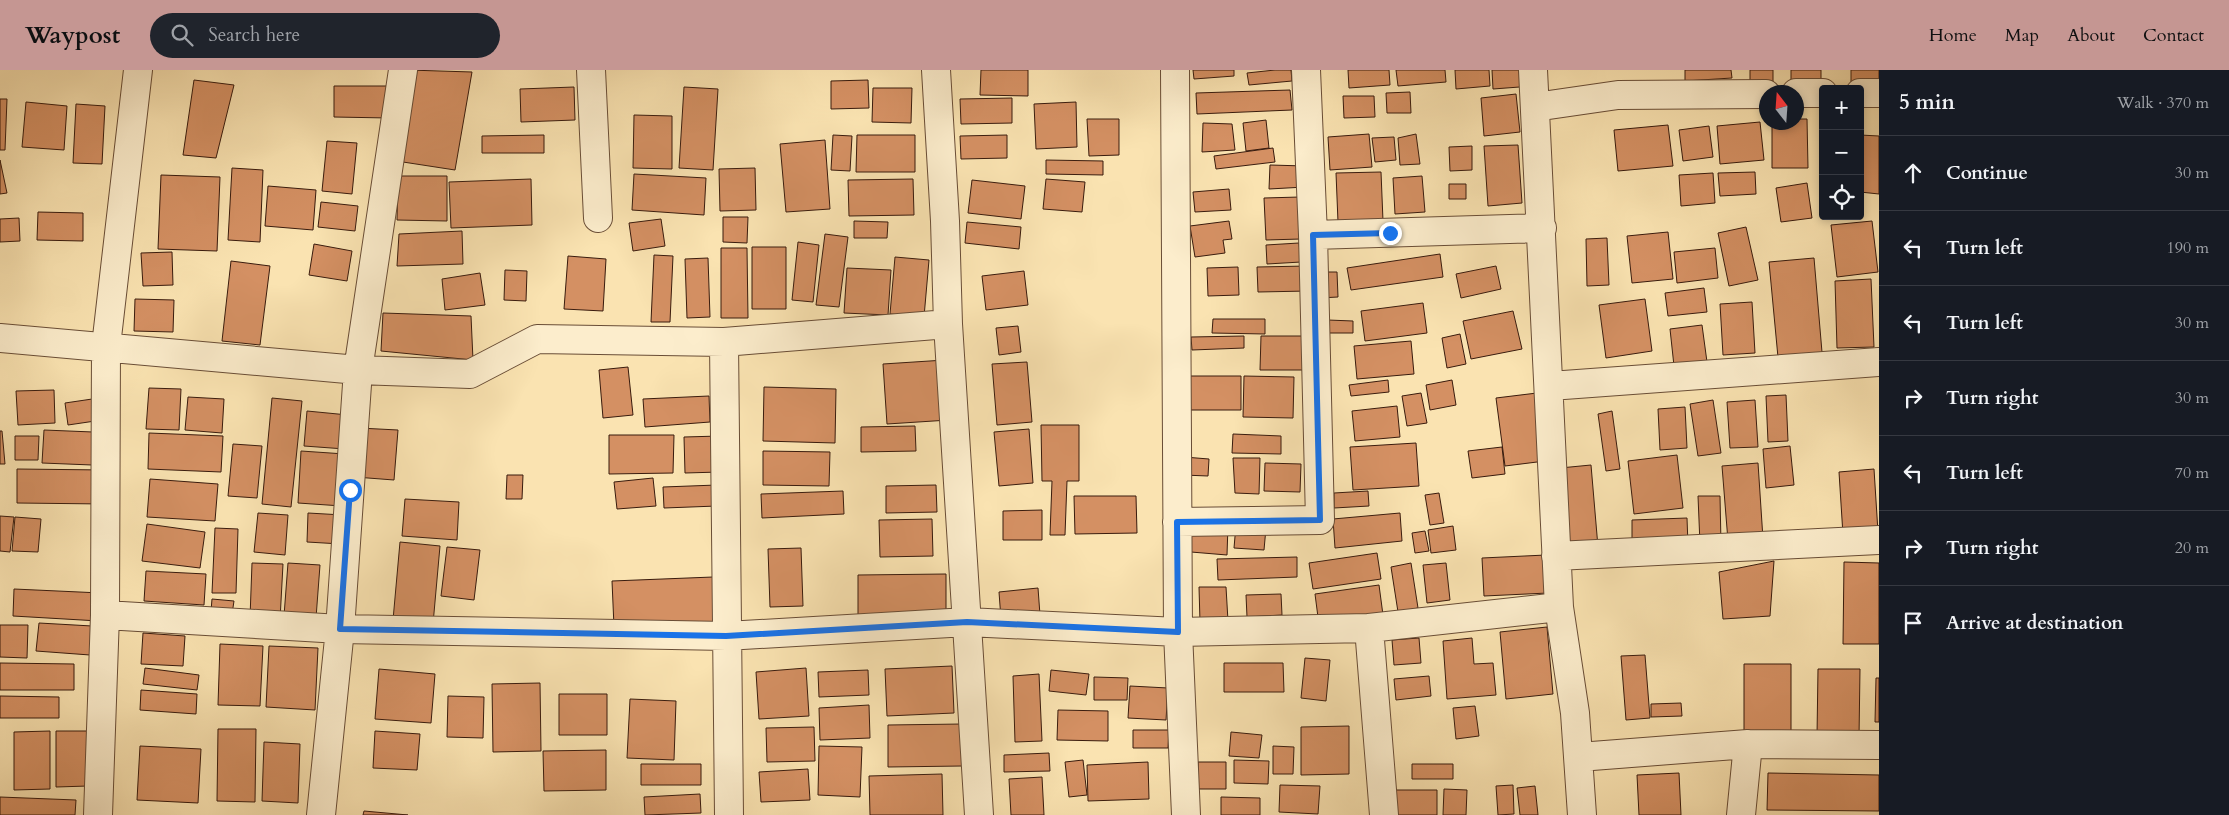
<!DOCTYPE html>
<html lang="en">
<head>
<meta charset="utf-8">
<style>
	:root { --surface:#171b24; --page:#20242c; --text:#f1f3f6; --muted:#9ea1a6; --line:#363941; --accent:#c59692 }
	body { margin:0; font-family:Cardo,serif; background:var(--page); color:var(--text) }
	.controls { position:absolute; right:15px; top:15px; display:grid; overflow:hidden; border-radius:5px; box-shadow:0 2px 8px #0003 }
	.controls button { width:45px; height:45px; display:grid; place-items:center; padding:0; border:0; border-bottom:1px solid var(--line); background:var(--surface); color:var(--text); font:25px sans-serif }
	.compass { position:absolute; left:1759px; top:15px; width:45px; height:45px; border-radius:50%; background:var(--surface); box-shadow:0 2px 8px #0003; rotate:343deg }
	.stop { position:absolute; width:15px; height:15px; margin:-11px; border:4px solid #1a73e8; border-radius:50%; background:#fff }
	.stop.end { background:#1a73e8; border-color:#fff; box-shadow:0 1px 5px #0008 }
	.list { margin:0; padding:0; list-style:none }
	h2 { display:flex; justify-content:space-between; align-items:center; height:65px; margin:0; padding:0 20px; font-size:21px }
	h2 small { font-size:16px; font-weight:400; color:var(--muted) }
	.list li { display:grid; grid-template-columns:32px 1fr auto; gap:15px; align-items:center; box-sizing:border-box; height:75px; padding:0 20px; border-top:1px solid var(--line) }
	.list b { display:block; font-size:19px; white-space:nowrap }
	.list em { font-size:16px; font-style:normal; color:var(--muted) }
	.icon { flex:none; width:28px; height:28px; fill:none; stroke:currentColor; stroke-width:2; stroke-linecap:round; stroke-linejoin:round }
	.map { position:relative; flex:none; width:1879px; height:745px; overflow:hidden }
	header { display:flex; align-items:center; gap:30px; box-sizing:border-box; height:70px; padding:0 25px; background:var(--accent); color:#111 }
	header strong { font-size:24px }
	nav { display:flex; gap:28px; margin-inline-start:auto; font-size:18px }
	.search { width:350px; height:45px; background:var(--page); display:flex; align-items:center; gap:12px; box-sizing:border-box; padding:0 18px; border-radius:28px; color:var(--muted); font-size:19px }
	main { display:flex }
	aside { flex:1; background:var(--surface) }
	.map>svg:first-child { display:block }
	.building { fill:#d49063; stroke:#391b0d }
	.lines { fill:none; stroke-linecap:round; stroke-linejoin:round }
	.street-casing { stroke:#694d36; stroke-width:30 }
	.street { stroke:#fcedcc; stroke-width:28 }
	.route { stroke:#1a73e8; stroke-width:6 }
</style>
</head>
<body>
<header>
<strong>Waypost</strong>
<div class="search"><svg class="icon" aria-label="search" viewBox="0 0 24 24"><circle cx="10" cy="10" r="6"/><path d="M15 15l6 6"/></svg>Search here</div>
<nav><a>Home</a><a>Map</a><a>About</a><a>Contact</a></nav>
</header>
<main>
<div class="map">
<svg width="1879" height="745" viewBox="0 0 1879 745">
	<rect width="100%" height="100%" fill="#fae3b1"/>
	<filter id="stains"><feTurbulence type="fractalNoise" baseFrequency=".004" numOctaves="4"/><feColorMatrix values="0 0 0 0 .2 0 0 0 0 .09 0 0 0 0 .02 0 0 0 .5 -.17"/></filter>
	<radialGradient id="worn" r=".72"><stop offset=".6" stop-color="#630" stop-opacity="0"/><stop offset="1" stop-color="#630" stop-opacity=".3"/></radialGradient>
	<!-- building -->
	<path class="building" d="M408 0 472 2 455 100 403 92Z
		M981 0H1028V26L980 25Z
		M1193 0H1234V6L1194 9Z
		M1275 0H1291L1292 11 1249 15 1247 3Z
		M1348 0H1389L1390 15 1349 18Z
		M1396 0H1445L1446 12 1398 16Z
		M1455 0H1489L1490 16 1456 19Z
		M1492 0H1532L1533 16 1493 19Z
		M1685 0H1731L1732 8 1685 11Z
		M1750 0H1773V17H1750Z
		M1791 0H1821V15L1791 14Z
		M1851 0H1879V15L1851 14Z
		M194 10 234 15 216 88 183 85Z
		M868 10 869 38 831 39V11Z
		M334 16H389V48L334 47Z
		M574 17 575 50 521 52 520 19Z
		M684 17 718 19 713 100 679 98Z
		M873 18H912L911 53 872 52Z
		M1290 20 1292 40 1197 44 1196 23Z
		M1410 22 1411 43H1387L1386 23Z
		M1516 24 1520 62 1484 66 1481 28Z
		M1343 26H1374L1375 47 1344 48Z
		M1012 28V53L961 54 960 29Z
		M0 29H7L5 80H0Z
		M26 32 67 36 64 80 22 77Z
		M1076 32 1077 77 1036 79 1034 34Z
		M76 34 105 36 102 94 73 93Z
		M634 45 672 46V99L633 98Z
		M1087 49H1119V85L1089 86Z
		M1796 49H1807L1808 98H1772V52H1796Z
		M1266 50 1269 78 1246 81 1243 53Z
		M1760 52 1764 90 1720 94 1717 56Z
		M1203 53 1232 54 1235 80 1202 82Z
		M1668 55 1673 96 1618 101 1614 60Z
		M1709 56 1713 87 1683 91 1679 60Z
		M1369 64 1372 97 1330 100 1328 67Z
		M1416 64 1420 94 1400 95 1398 68Z
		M544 65V83H482V66Z
		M833 65 852 66 850 101 831 100Z
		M857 65H915V102H856Z
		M1007 65V88L961 89 960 66Z
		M1860 65 1879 66V124L1860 122Z
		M1394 67 1396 90 1375 92 1372 68Z
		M825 70 830 139 786 142 780 74Z
		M327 71 357 73 352 124 322 121Z
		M1518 75 1522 133 1488 136 1484 76Z
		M1472 76V100L1450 101 1449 77Z
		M1273 78 1275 92 1216 99 1214 86Z
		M0 90 7 123 0 124Z
		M1046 90 1103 91V105L1046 104Z
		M1270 95 1305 96V117L1269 119Z
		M232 98 263 100 260 172 228 170Z
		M755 98 756 140 720 141 719 99Z
		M1381 102 1383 151 1338 152 1336 103Z
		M1755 102 1756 124 1720 126 1718 103Z
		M1713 103 1715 133 1681 136 1679 105Z
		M634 104 706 108 704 145 632 140Z
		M161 105 220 107 217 181 158 179Z
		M398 106H447V151L397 150Z
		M1422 106 1425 142 1395 144 1393 108Z
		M531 109 532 155 451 158 449 112Z
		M913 109 914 145 849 146 848 110Z
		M1046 109 1085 112 1082 142 1043 139Z
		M972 110 1025 116 1021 149 968 143Z
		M1807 113 1812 148 1781 152 1776 118Z
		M1449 114H1466V129H1449Z
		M268 116 316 120 313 160 265 156Z
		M1229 119 1231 140 1195 142 1193 122Z
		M1300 127 1301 169 1266 170 1264 128Z
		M321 132 358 136 355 161 318 157Z
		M38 142 83 143V171L37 170Z
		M723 147H748L747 173 723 172Z
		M19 148 20 171 0 172V149Z
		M661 149 665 176 633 181 629 153Z
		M854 151 888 152 887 168H854Z
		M1229 151 1232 169 1223 170 1225 183 1195 187 1190 156Z
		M1872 151 1878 202 1837 207 1831 155Z
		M967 152 1021 157 1019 179 965 173Z
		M1746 157 1758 210 1729 216 1718 163Z
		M462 161 463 194 397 196 399 164Z
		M1668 162 1673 209 1632 213 1627 166Z
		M825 164 848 167 839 237 816 235Z
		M1607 168 1609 215 1587 216 1586 169Z
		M798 172 819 175 813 232 792 230Z
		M1299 173 1301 192 1267 194 1266 175Z
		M314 174 352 181 347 211 309 205Z
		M752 177H786V239H752Z
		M721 178H747L748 248H721Z
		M1715 178 1718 208 1677 213 1674 182Z
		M172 182 173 215 143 216 141 183Z
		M1440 184 1443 207 1351 220 1347 198Z
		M654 185 673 186 670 252H651Z
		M568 186 606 189 603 241 564 239Z
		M895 187 929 190 924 247 890 244Z
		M708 188 710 247 687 248 685 189Z
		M1814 188 1823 294 1779 298 1769 192Z
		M231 191 270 196 260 275 222 271Z
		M1308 196 1309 221 1258 222 1257 197Z
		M1496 196 1501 219 1461 228 1456 204Z
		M1238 197 1239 225 1208 226 1207 198Z
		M847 198 891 200 888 245 844 243Z
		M505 200 527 201 526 231 504 230Z
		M1024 201 1028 235 986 240 982 206Z
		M1318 202H1337L1338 227 1319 228Z
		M480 203 485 235 445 240 442 209Z
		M1871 209 1874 277 1837 278 1835 211Z
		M1704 218 1707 242 1668 246 1665 223Z
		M135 229 174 230 173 262 134 261Z
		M1645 229 1652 281 1606 288 1599 235Z
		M1752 232 1755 283 1723 285 1720 234Z
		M1423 233 1427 263 1365 271 1361 241Z
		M1513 241 1522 279 1471 289 1463 251Z
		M383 243 471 246 473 290 381 281Z
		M1213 249H1265V264L1212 263Z
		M1328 250 1353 251V263H1327Z
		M1702 255 1707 292 1674 296 1670 259Z
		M1018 256 1021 282 999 285 996 258Z
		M1460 264 1466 294 1447 298 1442 268Z
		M1244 266V278L1192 280 1191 267Z
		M1261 266H1305V300H1260Z
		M1411 271 1414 304 1357 309 1354 276Z
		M945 290 949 350 887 354 883 294Z
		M1027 292 1032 352 997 355 992 294Z
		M628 297 633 345 603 348 599 300Z
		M1186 306H1241V340H1186Z
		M1244 306 1294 307 1293 348 1243 347Z
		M1388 310 1389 322 1351 326 1349 315Z
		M1452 310 1456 335 1430 340 1426 315Z
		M764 317 836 319 835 373 763 371Z
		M149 318 181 319 179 360 146 359Z
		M54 320 55 353 18 355 16 321Z
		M1421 323 1427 353 1407 356 1402 326Z
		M1537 323 1545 391 1505 396 1496 328Z
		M1786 325 1788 371 1768 372 1766 326Z
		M709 326 710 352 645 357 643 329Z
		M188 327 224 329 222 363 185 360Z
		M99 328 102 350 68 355 65 333Z
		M272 328 302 331 291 437 262 434Z
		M1713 330 1721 383 1698 386 1690 334Z
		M1755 330 1758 377 1730 378 1727 332Z
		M1397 336 1400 367 1355 371 1352 341Z
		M1685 337 1687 378 1660 380 1658 339Z
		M307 341 348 345 345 379 304 376Z
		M1612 341 1620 399 1606 401 1598 344Z
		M1041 355H1079V411H1067L1065 465H1050L1052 411H1042Z
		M915 356 916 381 861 382V357Z
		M359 358 398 360 394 410 355 407Z
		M1029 359 1033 413 999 416 994 362Z
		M44 360 93 362 92 395 42 393Z
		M0 361H2L5 394H0Z
		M149 363 223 366 221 402 148 399Z
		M1233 364 1281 366V384L1232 383Z
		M609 365H674L673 403 609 404Z
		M15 366H39L38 390H15Z
		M720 366V402L685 403 684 367Z
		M1416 373 1419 416 1353 420 1350 377Z
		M233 374 262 376 257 428 228 426Z
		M1790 376 1794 415 1766 418 1763 379Z
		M1502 377 1505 404 1472 408 1468 381Z
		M301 381 345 384 342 436 298 433Z
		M763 381 830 382 829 416 763 415Z
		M1677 385 1683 438 1634 444 1628 391Z
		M1184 387 1209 389 1208 406 1183 405Z
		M1233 388H1260L1259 424 1235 423Z
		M1265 393 1301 394 1300 422 1264 421Z
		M1758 393 1763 469 1728 471 1722 396Z
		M1591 395 1598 477 1565 479 1560 398Z
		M17 399 105 400 104 434 17 433Z
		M1874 399 1878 462 1843 465 1839 402Z
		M507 405H523L522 429H506Z
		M653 408 656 436 617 439 614 412Z
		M150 409 218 414 215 451 147 447Z
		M717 415V436L664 438 663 417Z
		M936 415 937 442 886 443V416Z
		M843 421 844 444 762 448 761 424Z
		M1368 421 1369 436 1334 438V423Z
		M1439 423 1444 453 1430 455 1425 425Z
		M1074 426H1136L1137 463 1075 464Z
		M1698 426H1720L1721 474H1700Z
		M405 429 459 432 457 470 402 466Z
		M1042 440V470H1003V441Z
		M258 443 288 445 285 485 254 482Z
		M308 443 343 445 341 474 307 472Z
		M1400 443 1402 471 1335 478 1333 449Z
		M0 446 14 447 10 482 0 481Z
		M15 447 41 449 38 482 12 481Z
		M1687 448 1688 475 1632 477V450Z
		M932 449 933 486 880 487 879 450Z
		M147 454 205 462 200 498 142 491Z
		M1189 455H1228L1227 485 1191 482Z
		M1236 455 1266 458 1264 480 1234 478Z
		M1453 456 1456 480 1431 483 1428 460Z
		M215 458 238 459 236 523H212Z
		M1425 461 1429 481 1415 483 1412 463Z
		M400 472 440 476 433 554 393 550Z
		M447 477 480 480 474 530 441 526Z
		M801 478 803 536 770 537 768 479Z
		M1377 483 1381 509 1313 519 1309 493Z
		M1546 485 1548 523 1484 526 1482 488Z
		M1297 487V507L1218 510 1217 489Z
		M1774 491 1770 546 1723 549 1719 502Z
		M1844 492 1879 493V574H1843Z
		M252 493 283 494 280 550 250 548Z
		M288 493 320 495 316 548 284 546Z
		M1411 493 1418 538 1398 542 1391 497Z
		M1446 493 1450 530 1427 533 1423 495Z
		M146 501 206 504 204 535 144 531Z
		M946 504V547H858V505Z
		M713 507 715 552 614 557 612 511Z
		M1379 515 1383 545 1319 555 1315 524Z
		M1199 517H1226L1228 551 1200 552Z
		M1038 518 1040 545 1001 549 999 522Z
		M14 519 101 523 99 551 13 546Z
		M1281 524 1282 545 1247 547 1246 525Z
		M212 529 234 531 232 544 211 541Z
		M39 553 92 556 90 585 36 581Z
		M0 555H28L27 588 0 587Z
		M1547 557 1553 624 1506 629 1500 562Z
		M143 563 185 566 183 596 141 594Z
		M1419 568 1421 593 1394 595 1392 570Z
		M1472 568 1474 594 1493 593 1496 625 1447 629 1443 571Z
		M220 574 263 576 260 636 218 635Z
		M269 576 318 578 315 640 266 637Z
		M1645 585 1650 648 1626 650 1621 586Z
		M1305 588 1330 590 1326 631 1301 628Z
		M0 593 74 594V620H0Z
		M1224 593H1283L1284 622H1224Z
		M1744 594H1791V665H1744Z
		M952 596 954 643 887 646 885 599Z
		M145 598 199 605 197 620 143 614Z
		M806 598 809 646 759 649 756 602Z
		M379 599 435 604 431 653 375 649Z
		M1818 599H1860L1859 667 1817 666Z
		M868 600 869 625 819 627 818 602Z
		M1051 600 1089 604 1086 625 1049 621Z
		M1039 604 1042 671 1015 672 1013 606Z
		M1429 606 1431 626 1396 630 1394 609Z
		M1094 607 1128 608 1127 630H1094Z
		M1876 608H1879V652H1875Z
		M540 613 541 681 493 682 492 614Z
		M1130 616 1168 618 1166 650 1128 648Z
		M141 620 197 624 196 644 140 640Z
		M559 624H607V665H559Z
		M0 626 59 627V648H0Z
		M448 626 484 627 483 668 447 667Z
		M630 629 676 631 674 690 627 688Z
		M1681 633 1682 646 1651 647V634Z
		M869 635 870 668 820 670 819 638Z
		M1475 636 1479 666 1456 669 1453 638Z
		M1058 640 1108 641V671L1057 670Z
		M962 654V696L888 697V655Z
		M1349 656V704L1301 705V657Z
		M814 657 815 691 767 692 766 658Z
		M218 659H256L255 732 217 731Z
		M1133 660H1169L1168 678H1133Z
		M50 661V719L14 720V662Z
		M56 661H87L88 716 56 717Z
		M375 661 420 664 417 700 373 698Z
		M1231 662 1262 665 1259 688 1229 686Z
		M264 672 300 674 298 733 262 731Z
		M140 676 201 679 198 733 137 730Z
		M819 676 862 677 860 727 818 725Z
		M1273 676 1294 677 1293 704H1273Z
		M606 680V720L544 721 543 681Z
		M1049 683 1050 701 1004 702V685Z
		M1083 690 1087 725 1069 727 1065 692Z
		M1234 690 1269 691 1268 714 1234 713Z
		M1148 692 1149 729 1088 731 1087 695Z
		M1198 692H1226V719H1198Z
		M641 694H701V715H641Z
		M1412 694H1453V709H1412Z
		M808 699 810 730 761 732 759 702Z
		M1679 703 1681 745H1639L1637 705Z
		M1768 703 1879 705V741L1767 740Z
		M942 704 943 745H870L869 706Z
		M1042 707 1044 745H1011L1009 709Z
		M1280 715 1320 716 1318 744 1279 742Z
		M1513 715 1514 744 1498 745 1496 716Z
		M1535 716 1538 745H1520L1517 718Z
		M1444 719 1467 720 1466 745H1443Z
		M1395 720H1437V745H1395Z
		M700 724 701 743 645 745 644 727Z
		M0 727 76 730 75 745H0Z
		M1221 727 1260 728V745H1221Z
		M364 741 408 745H363Z"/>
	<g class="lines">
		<!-- street casing -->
		<g class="street-casing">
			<path id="street" d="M403 0 358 300 470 304 537 269 724 272 948 254
				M591 0 598 148
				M936 0 945 151 948 254 979 745
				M1175 0 1178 562 1186 745
				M1533 0 1559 537 1575 643 1582 745
				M1796 23H1823
				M1860 23H1879
				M1535 37 1618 25 1766 24
				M1313 165 1542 158
				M0 268 358 300 340 559 321 745
				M724 272 729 745
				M1550 316 1879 292
				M1177 452 1320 450 1313 165 1306 0
				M1556 486 1879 470
				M105 545 340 559 726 566 967 552 1178 562 1369 558 1384 745
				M1369 558 1559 537
				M1579 687 1748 674
				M98 745 105 545 106 276 138 0
				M1741 745 1748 674 1879 675"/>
		</g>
		<!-- street -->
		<use href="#street" class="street"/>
	</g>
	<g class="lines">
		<!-- route -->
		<path class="route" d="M350 420 340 559 726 566 967 552 1178 562 1177 452 1320 450 1313 165 1390 163"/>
	</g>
	<rect width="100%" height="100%" filter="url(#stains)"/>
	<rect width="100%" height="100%" fill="url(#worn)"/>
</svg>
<div class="controls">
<button>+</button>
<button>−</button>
<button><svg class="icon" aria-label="locate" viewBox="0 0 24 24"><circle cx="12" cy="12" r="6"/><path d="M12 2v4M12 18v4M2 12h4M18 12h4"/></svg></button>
</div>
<svg class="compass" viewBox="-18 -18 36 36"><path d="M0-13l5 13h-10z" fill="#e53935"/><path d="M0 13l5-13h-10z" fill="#9ea1a6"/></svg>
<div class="stop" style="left:350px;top:420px"></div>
<div class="stop end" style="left:1390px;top:163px"></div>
</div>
<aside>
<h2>5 min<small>Walk · 370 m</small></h2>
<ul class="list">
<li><svg class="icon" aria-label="ahead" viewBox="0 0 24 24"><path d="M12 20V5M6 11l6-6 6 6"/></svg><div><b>Continue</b></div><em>30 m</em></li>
<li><svg class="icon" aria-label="left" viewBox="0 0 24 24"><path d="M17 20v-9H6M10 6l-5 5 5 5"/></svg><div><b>Turn left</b></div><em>190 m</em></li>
<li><svg class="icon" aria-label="left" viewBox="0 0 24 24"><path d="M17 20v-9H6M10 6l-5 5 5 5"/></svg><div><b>Turn left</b></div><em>30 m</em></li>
<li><svg class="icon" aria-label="right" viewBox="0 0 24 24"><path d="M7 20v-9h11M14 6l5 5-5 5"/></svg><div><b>Turn right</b></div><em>30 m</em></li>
<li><svg class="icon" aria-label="left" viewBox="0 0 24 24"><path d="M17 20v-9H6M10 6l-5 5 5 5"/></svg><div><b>Turn left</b></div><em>70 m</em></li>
<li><svg class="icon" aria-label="right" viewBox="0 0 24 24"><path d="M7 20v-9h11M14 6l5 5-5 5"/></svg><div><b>Turn right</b></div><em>20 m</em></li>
<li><svg class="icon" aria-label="arrive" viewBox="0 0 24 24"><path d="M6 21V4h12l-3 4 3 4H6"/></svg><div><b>Arrive at destination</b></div></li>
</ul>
</aside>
</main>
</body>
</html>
